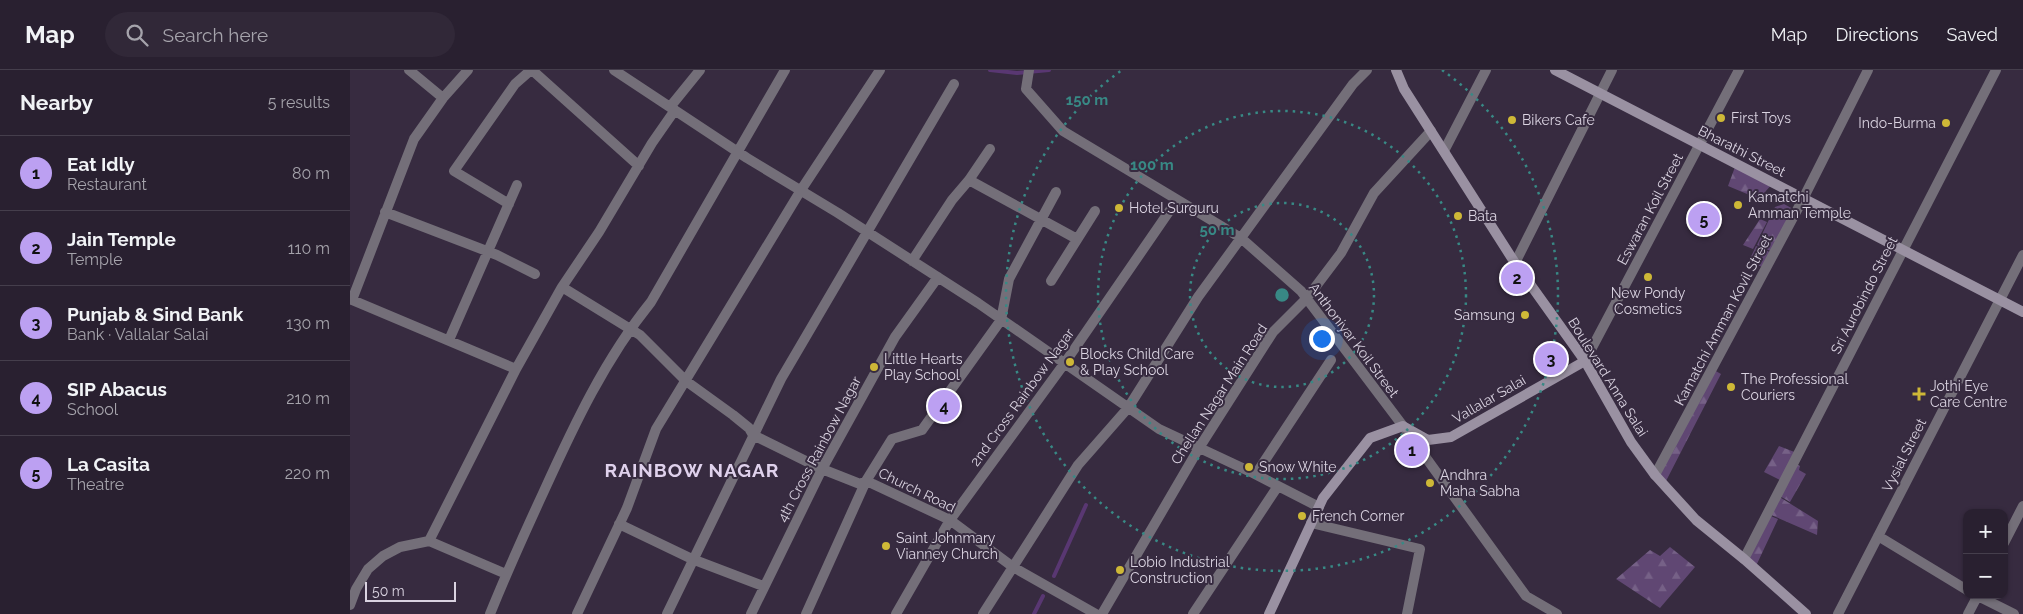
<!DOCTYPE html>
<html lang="en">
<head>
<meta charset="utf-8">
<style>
	:root { --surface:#292030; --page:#312838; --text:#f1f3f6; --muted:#a5a3ab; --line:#453e4c; --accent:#bca0f2 }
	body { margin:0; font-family:Raleway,sans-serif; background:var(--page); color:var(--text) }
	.controls { position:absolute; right:15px; bottom:15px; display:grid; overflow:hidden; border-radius:10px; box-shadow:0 1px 4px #0004 }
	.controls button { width:45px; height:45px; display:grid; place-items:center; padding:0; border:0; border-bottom:1px solid var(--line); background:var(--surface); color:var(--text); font:25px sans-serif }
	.scale { position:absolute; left:15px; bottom:12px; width:91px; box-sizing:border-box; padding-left:5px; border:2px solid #dad3e1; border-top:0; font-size:14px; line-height:18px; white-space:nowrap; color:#dad3e1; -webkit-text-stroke:4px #372b40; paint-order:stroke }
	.you { position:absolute; left:971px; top:268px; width:18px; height:18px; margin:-12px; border:4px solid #fff; border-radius:50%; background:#1a73e8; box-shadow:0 0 0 8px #1a73e833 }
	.badge { display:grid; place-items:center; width:32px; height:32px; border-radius:50%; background:var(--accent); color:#111; font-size:16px; font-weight:700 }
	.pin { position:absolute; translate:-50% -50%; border:2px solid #fff; box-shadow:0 1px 5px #0006 }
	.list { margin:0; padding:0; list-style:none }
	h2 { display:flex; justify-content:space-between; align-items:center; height:65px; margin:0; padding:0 20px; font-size:21px }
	h2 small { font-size:16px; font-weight:400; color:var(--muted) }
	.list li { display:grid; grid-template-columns:32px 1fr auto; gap:15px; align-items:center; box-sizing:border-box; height:75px; padding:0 20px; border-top:1px solid var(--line) }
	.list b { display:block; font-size:19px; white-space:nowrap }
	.list p { margin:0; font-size:16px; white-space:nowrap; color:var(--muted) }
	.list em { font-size:16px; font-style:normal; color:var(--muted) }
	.icon { flex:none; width:28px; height:28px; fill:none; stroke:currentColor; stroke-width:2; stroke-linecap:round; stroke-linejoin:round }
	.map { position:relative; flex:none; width:1673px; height:544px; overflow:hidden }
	header { display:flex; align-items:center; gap:30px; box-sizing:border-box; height:70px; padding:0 25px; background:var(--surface); border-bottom:1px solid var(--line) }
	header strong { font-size:24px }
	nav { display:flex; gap:28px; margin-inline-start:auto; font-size:18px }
	.search { width:350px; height:45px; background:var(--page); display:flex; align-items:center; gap:12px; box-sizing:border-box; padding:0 18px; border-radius:28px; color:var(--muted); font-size:19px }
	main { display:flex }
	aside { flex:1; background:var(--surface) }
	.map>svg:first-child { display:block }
	.forest { fill:url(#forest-firs) }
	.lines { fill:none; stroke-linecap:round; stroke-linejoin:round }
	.stream { stroke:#593772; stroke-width:4 }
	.street { stroke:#746f79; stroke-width:10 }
	.secondary { stroke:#9a91a2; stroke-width:10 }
	.ring { fill:none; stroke:#388985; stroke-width:2.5; stroke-dasharray:2.5 5 }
	.poi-dot { fill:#ceb837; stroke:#372b40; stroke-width:2 }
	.labels { text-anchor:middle; stroke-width:4; stroke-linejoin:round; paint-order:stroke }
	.poi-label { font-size:14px; fill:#dad3e1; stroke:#372b40; text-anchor:start }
	.street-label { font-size:14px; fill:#dad3e1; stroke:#372b40 }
	.district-label { font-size:19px; font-weight:bold; letter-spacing:1px; fill:#dfd1ec; stroke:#372b40 }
	.centre { fill:#388985; stroke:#372b40; stroke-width:2.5 }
	.ring-label { font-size:15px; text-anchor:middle; font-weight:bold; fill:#388985; stroke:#372b40; stroke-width:4; stroke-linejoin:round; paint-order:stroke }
</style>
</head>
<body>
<header>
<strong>Map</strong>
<div class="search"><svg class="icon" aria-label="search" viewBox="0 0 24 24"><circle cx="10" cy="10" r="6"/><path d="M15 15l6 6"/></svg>Search here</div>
<nav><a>Map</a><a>Directions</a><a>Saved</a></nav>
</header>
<main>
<aside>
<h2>Nearby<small>5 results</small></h2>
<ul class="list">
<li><span class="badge">1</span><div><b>Eat Idly</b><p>Restaurant</p></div><em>80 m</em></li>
<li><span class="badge">2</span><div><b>Jain Temple</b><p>Temple</p></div><em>110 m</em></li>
<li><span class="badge">3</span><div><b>Punjab &amp; Sind Bank</b><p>Bank · Vallalar Salai</p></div><em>130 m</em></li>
<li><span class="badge">4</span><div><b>SIP Abacus</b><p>School</p></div><em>210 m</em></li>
<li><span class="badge">5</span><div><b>La Casita</b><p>Theatre</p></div><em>220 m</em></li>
</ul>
</aside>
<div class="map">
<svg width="1673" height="544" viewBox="0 0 1673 544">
	<defs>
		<pattern id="forest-firs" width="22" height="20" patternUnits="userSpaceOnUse" patternTransform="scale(1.25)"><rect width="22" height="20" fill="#604773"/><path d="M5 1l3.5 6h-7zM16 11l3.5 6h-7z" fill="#766187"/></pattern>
	</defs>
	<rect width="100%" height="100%" fill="#372b40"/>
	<!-- forest -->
	<path class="forest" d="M1385 97 1422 114 1409 129 1378 116Z
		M1434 134 1445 140 1423 182 1407 175 1425 137Z
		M1410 149 1417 152 1403 179 1393 175Z
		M1406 176 1422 183 1414 198 1399 191Z
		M1364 300 1371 304 1315 413 1307 404Z
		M1429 376 1447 383 1432 411 1414 402Z
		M1444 393 1450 396 1449 400 1456 404 1440 432 1428 425Z
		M1428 426 1468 451 1467 465 1419 444Z
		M1418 445 1428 449 1406 496 1395 488Z
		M1320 477 1345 497 1310 538 1266 509 1300 480 1310 486Z"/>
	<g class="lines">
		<!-- stream -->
		<path class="stream" d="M640 0 667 3 699 0
			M704 506 736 435
			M684 544 693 526"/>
		<!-- street -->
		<path class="street" d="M59 0 93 28
			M182 0 289 96
			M264 0 397 88 488 143 628 233 809 359 903 403 969 437
			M679 0 676 19 713 61 891 168 951 221 1053 356 1176 526 1207 544
			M320 37 350 0
			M1094 81 1136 0
			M619 110 727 169
			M159 134 104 101 165 14 181 0
			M35 142 147 185 185 204
			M562 191 602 130 619 110 640 79
			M1165 193 1262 0
			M701 211 745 141
			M212 217 290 265 336 311 383 345 399 358 403 365 472 399 510 414 516 411 523 414 600 450 663 497 746 544
			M0 229 166 299
			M2 230 64 69 93 28 118 0
			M99 270 167 115
			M1235 291 1389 0
			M906 404 981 290
			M1305 405 1453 129 1518 0
			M961 453 1070 479 1057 544
			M269 454 342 489 413 516
			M1528 466 1617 520
			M79 471 166 299 212 217 249 162 302 73 325 40
			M1654 473 1673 436
			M1394 489 1646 0
			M1626 525 1664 544
			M0 535 6 519 18 499 33 486 50 477 79 471 156 504
			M140 544C157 502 175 462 194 421 224 355 255 289 301 232L435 0
			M227 544 277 438 306 359 451 120 530 0
			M317 544 431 309 604 14
			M401 544 472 399 545 267 588 207
			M456 544 516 411 542 369 572 360 651 250 659 209 706 122
			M546 544 600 450 714 294 827 130
			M633 544 728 395 778 338 848 227 1003 14 1017 0
			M752 544 849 378 923 262 957 228 991 183 1024 123 1081 61
			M843 544 928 416
			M1488 544 1673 185
			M1618 544 1628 525"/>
		<!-- secondary -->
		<path class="secondary" d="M1046 0 1054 19 1165 193 1235 291 1281 372 1305 405 1346 450 1394 489 1456 544
			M1205 0 1673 242
			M919 544 973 428 1020 368 1053 356 1078 370 1101 367 1235 291"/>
	</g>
	<!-- distance rings -->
	<g class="ring">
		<circle cx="932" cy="225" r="92"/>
		<circle cx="932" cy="225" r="184"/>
		<path d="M1092 0A276 276 0 1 1 772 0"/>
	</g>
	<!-- markers -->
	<g class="poi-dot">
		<circle cx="1371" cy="48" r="5"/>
		<circle cx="1162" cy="50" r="5"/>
		<circle cx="1596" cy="53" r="5"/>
		<circle cx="1388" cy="135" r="5"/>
		<circle cx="769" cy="138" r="5"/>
		<circle cx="1108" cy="146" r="5"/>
		<circle cx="1298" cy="207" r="5"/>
		<circle cx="1175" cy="245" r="5"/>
		<circle cx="720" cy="292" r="5"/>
		<circle cx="524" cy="297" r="5"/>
		<circle cx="1381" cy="317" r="5"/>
		<path d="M1566.5 316.5h5v5h5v5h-5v5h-5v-5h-5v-5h5z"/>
		<circle cx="899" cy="397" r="5"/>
		<circle cx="1080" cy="413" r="5"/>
		<circle cx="952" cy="446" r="5"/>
		<circle cx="536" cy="476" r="5"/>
		<circle cx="770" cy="500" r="5"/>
	</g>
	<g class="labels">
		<!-- poi labels -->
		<g class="poi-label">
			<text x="1381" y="53">First Toys</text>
			<text x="1172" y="55">Bikers Cafe</text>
			<text x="1586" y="58" text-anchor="end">Indo-Burma</text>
			<text x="1398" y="132">Kamatchi<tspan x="1398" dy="16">Amman Temple</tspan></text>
			<text x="779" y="143">Hotel Surguru</text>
			<text x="1118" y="151">Bata</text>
			<text x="1298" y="228" text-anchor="middle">New Pondy<tspan x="1298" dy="16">Cosmetics</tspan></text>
			<text x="1165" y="250" text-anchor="end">Samsung</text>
			<text x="730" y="289">Blocks Child Care<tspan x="730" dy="16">&amp; Play School</tspan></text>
			<text x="534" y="294">Little Hearts<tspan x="534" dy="16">Play School</tspan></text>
			<text x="1391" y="314">The Professional<tspan x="1391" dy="16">Couriers</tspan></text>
			<text x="1580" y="321">Jothi Eye<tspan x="1580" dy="16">Care Centre</tspan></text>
			<text x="909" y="402">Snow White</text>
			<text x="1090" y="410">Andhra<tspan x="1090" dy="16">Maha Sabha</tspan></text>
			<text x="962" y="451">French Corner</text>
			<text x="546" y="473">Saint Johnmary<tspan x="546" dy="16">Vianney Church</tspan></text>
			<text x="780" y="497">Lobio Industrial<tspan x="780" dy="16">Construction</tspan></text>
		</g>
		<!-- street labels -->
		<g class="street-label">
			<text transform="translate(1392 81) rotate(27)" y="5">Bharathi Street</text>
			<text transform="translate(1300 139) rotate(-62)" y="5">Eswaran Koil Street</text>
			<text transform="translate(1514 225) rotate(-63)" y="5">Sri Aurobindo Street</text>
			<text transform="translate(1373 250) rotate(-62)" y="5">Kamatchi Amman Kovil Street</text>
			<text transform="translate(1004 270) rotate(53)" y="5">Anthoniyar Koil Street</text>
			<text transform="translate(1258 307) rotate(58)" y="5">Boulevard Anna Salai</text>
			<text transform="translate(869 324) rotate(-57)" y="5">Chellan Nagar Main Road</text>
			<text transform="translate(672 327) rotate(-54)" y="5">2nd Cross Rainbow Nagar</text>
			<text transform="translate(1139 329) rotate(-30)" y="5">Vallalar Salai</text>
			<text transform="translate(469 379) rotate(-62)" y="5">4th Cross Rainbow Nagar</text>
			<text transform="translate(1554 385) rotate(-63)" y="5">Vysial Street</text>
			<text transform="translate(567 420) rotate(26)" y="5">Church Road</text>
		</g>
		<!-- district labels -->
		<g class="district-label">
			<text x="342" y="407">RAINBOW NAGAR</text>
		</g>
	</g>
	<circle cx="932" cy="225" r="8" class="centre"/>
	<g class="ring-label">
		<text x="737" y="35">150 m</text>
		<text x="802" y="100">100 m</text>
		<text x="867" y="165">50 m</text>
	</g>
</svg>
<div class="controls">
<button>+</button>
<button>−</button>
</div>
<div class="scale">50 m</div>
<div class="you"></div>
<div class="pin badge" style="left:1062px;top:380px">1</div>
<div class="pin badge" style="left:1167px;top:208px">2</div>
<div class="pin badge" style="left:1201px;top:289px">3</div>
<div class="pin badge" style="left:594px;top:336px">4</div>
<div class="pin badge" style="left:1354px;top:149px">5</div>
</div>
</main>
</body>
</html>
